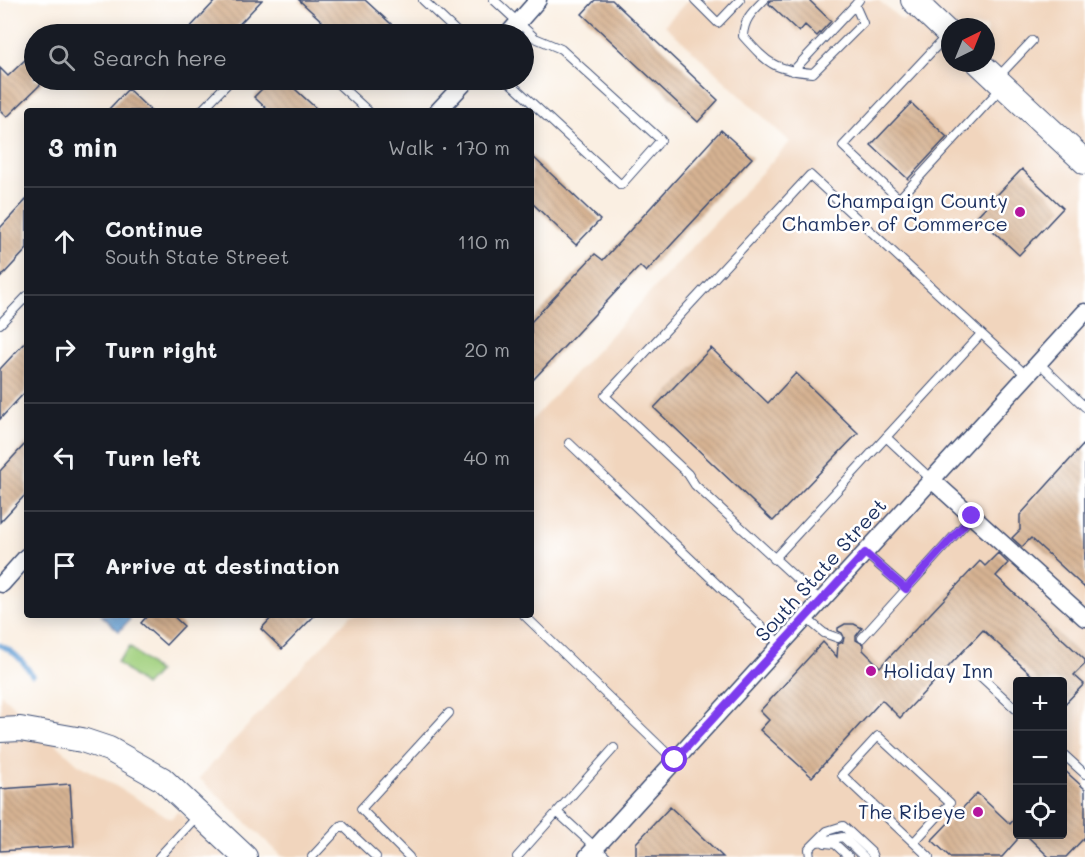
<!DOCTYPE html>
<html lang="en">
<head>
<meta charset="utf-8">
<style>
	:root { --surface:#171b24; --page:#242831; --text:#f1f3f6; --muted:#9ea1a6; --line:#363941 }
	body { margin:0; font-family:Mali,sans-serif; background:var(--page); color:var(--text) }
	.controls { position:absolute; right:18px; bottom:18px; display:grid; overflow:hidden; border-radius:6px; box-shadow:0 3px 15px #0003 }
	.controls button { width:54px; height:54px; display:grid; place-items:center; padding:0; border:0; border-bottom:2px solid var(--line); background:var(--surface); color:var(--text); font:30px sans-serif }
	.compass { position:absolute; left:941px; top:18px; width:54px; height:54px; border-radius:50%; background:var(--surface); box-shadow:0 3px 15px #0003; rotate:43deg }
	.stop { position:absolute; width:18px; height:18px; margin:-14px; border:4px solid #7c3aed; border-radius:50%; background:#fff }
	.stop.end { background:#7c3aed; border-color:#fff; box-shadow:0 2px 6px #0008 }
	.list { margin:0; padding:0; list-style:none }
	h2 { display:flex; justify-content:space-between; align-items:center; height:78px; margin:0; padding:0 24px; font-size:26px }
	h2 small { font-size:20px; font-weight:400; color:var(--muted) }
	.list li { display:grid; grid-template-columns:39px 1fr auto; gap:18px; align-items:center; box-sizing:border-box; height:108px; padding:0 24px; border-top:2px solid var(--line) }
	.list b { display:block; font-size:22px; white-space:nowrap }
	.list p { margin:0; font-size:20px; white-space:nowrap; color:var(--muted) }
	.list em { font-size:20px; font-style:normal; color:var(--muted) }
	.icon { flex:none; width:33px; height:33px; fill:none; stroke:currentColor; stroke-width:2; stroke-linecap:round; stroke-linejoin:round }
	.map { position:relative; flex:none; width:1085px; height:857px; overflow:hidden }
	.search { position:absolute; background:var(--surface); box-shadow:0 3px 15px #0003; left:24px; top:24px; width:510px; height:66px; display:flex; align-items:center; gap:15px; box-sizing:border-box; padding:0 21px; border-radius:33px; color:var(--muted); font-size:22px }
	.panel { position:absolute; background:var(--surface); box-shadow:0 3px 15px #0003; left:24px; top:108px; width:510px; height:510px; border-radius:6px }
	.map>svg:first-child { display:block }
	.built { fill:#f1d5bd; fill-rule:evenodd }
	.garden { fill:#a1d07e; stroke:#5e806e; stroke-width:1.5 }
	.water { fill:#65a0d5; stroke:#40689a; stroke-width:1.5 }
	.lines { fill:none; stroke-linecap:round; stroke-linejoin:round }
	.stream { stroke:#65a0d5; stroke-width:5 }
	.building { fill:url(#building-back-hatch) }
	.lane-casing { stroke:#3c4c72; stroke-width:10 }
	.street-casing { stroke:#3c4c72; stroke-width:19 }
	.secondary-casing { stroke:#3c4c72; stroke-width:26 }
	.lane { stroke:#fff; stroke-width:8 }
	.street { stroke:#fff; stroke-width:16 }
	.secondary { stroke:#fff; stroke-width:24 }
	.route { stroke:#7c3aed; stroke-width:8 }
	.poi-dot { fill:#b5179e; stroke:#fff; stroke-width:2 }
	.labels { text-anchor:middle; stroke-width:5; stroke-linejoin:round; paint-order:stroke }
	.poi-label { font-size:20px; fill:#1b2f5e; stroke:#fff; text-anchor:end }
	.street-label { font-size:20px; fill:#1b2f5e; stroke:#fff }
</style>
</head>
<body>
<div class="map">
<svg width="1085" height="857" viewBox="0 0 1085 857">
	<defs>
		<pattern id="building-back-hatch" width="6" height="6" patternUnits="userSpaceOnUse" patternTransform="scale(1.5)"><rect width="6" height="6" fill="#d6b292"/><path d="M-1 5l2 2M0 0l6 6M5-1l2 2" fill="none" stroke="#b79980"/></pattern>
	</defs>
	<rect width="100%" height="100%" fill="#fff"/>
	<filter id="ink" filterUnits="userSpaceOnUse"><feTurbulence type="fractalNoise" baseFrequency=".0167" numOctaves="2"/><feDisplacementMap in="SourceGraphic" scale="12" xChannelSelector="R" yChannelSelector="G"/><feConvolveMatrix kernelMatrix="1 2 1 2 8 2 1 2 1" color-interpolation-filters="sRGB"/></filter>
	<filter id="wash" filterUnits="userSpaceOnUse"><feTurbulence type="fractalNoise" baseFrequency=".008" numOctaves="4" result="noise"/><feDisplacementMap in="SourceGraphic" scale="24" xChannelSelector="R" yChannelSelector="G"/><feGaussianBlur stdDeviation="1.35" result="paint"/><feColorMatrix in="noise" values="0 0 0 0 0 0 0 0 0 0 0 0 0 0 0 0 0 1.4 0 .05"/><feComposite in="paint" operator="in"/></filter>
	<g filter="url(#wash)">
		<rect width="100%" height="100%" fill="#faefe2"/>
		<!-- built -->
		<path class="built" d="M688 0H878L903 21 921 0H1085V857H283L199 778 351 615H531V421L790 142 665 25ZM950 27H986V63H950ZM1018 682H1062V834H1018Z
			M0 693 77 763 171 819 178 811 227 857H0Z"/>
		<!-- garden -->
		<path class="garden" d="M130 647 158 672 145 686 117 662Z"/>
		<!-- water -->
		<path class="water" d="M101 615H129L130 619 119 631Z"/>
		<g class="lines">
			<!-- stream -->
			<path class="stream" d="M0 645C15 652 23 661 32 675"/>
		</g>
		<g id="blocks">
			<!-- building -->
			<path class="building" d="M216 0H262L230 34H184Z
				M299 0H365L402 34H336Z
				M595 0H612L718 100 698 122 582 14Z
				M770 0H809L831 21 817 36 805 25 799 32 769 4Z
				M27 58 34 65V80H45L7 117 0 110V68L8 76Z
				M271 80H285L319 111H269L254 97Z
				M128 89 151 111H107Z
				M911 103 947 137 908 179 871 145Z
				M721 130 752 158 646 272 640 266 531 382V322L595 254 603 260Z
				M531 155 600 220 576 245 531 202Z
				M1022 169 1063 208 1019 255 977 216Z
				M27 199V249L0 278V228Z
				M27 340V390L0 419V369Z
				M711 348 768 403 796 373 858 433 773 521 654 408Z
				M27 442V493L0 522V471Z
				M1085 443V588L1031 538 1022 547 1012 538 1020 530V515Z
				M998 553 1008 563 996 576 1085 660V664L1074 675 1084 684 1062 707V681H1038L983 630 900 718 882 700 812 777 760 730 769 720 760 711 823 642 837 657 838 644 843 642 844 637 842 633 838 631V628L845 624H854L862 628 856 636V640L863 644V650L880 667 980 561 985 566Z
				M148 615H172L184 626 166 645 141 623Z
				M274 615H315L282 649 261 629Z
				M1062 768 1085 789V837L1066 857H1049L1025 834H1062Z
				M70 784 74 846 0 851V789Z
				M977 793 1010 824 1017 816V840L1002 857H950L932 840Z
				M670 807 681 817 723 857H636V843Z"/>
		</g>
	</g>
	<g filter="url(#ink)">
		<use href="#blocks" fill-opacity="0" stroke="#3c4c72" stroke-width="1.5"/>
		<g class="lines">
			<!-- lane casing -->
			<g class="lane-casing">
				<path id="lane" d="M423 0 459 34
					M494 0 535 38 561 49 661 140 621 185 507 80
					M695 0 718 23 740 0
					M764 0C752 12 744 19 743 36 769 65 775 70 813 73L863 23 855 5 859 0
					M273 34 279 28 286 34
					M948 34 843 146 899 199 1002 87
					M793 71 855 5
					M998 77 1032 41
					M334 80 368 111
					M201 111 231 80
					M0 324 27 296
					M1039 363 1085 407
					M886 437 932 480
					M569 443 781 645
					M865 553 906 589
					M774 559 981 334
					M821 601 695 485 688 474 605 396 810 175 1027 376
					M524 615 675 761
					M806 618 824 633 838 638
					M862 638 972 516
					M977 673 1018 711
					M1062 753 1085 774
					M557 812 606 857
					M817 842 843 837 864 857
					M914 842 950 803 878 736 842 775 929 857
					M825 843 835 844 849 857
					M159 857 197 816
					M312 857 342 825 376 857
					M409 857 361 809 449 713
					M517 857 614 748
					M810 857 809 849 827 831 843 826 871 852 873 857"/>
			</g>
			<!-- street casing -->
			<g class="street-casing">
				<path id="street" d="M508 34 538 0
					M438 111 467 80
					M932 480 1085 618
					M2 584 27 556
					M587 857 1085 312"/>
			</g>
			<!-- secondary casing -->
			<g class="secondary-casing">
				<path id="secondary" d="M913 0 950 35
					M979 63 1085 162
					M0 730 20 729 82 740 109 749 162 779 245 857"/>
			</g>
			<!-- lane -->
			<use href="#lane" class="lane"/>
			<!-- street -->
			<use href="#street" class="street"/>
			<!-- secondary -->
			<use href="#secondary" class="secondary"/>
		</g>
	</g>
	<g class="lines" filter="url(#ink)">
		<!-- route -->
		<path class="route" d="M675 760 865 553 906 589 972 516"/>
	</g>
	<!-- markers -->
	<g class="poi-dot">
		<circle cx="1020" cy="212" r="6"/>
		<circle cx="871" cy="671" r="6"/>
		<circle cx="978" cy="812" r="6"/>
	</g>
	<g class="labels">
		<!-- poi labels -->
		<g class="poi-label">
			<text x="1008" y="208">Champaign County<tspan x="1008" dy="23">Chamber of Commerce</tspan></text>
			<text x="883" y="678" text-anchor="start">Holiday Inn</text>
			<text x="966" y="819">The Ribeye</text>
		</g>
		<!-- street labels -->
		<g class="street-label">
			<text transform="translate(821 570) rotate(-48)" y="7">South State Street</text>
		</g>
	</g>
</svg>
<div class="controls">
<button>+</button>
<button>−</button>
<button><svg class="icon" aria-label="locate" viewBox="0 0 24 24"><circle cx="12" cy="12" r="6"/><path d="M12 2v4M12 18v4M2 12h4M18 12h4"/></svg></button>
</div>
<svg class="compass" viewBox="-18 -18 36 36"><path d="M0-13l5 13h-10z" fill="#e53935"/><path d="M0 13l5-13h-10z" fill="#9ea1a6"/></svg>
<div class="stop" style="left:675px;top:760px"></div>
<div class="stop end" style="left:972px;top:516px"></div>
<div class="search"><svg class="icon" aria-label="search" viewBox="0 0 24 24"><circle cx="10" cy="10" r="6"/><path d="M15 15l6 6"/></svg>Search here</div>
<section class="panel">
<h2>3 min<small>Walk · 170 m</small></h2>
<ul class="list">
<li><svg class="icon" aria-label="ahead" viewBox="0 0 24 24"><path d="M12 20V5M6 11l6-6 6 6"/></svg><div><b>Continue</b><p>South State Street</p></div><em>110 m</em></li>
<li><svg class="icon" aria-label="right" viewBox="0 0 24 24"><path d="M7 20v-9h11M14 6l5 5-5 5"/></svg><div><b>Turn right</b></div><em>20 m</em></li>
<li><svg class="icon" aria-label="left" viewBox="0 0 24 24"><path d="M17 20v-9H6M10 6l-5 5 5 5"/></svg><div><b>Turn left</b></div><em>40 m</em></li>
<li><svg class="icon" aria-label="arrive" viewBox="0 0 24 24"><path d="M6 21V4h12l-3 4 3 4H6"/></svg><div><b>Arrive at destination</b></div></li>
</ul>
</section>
</div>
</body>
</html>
